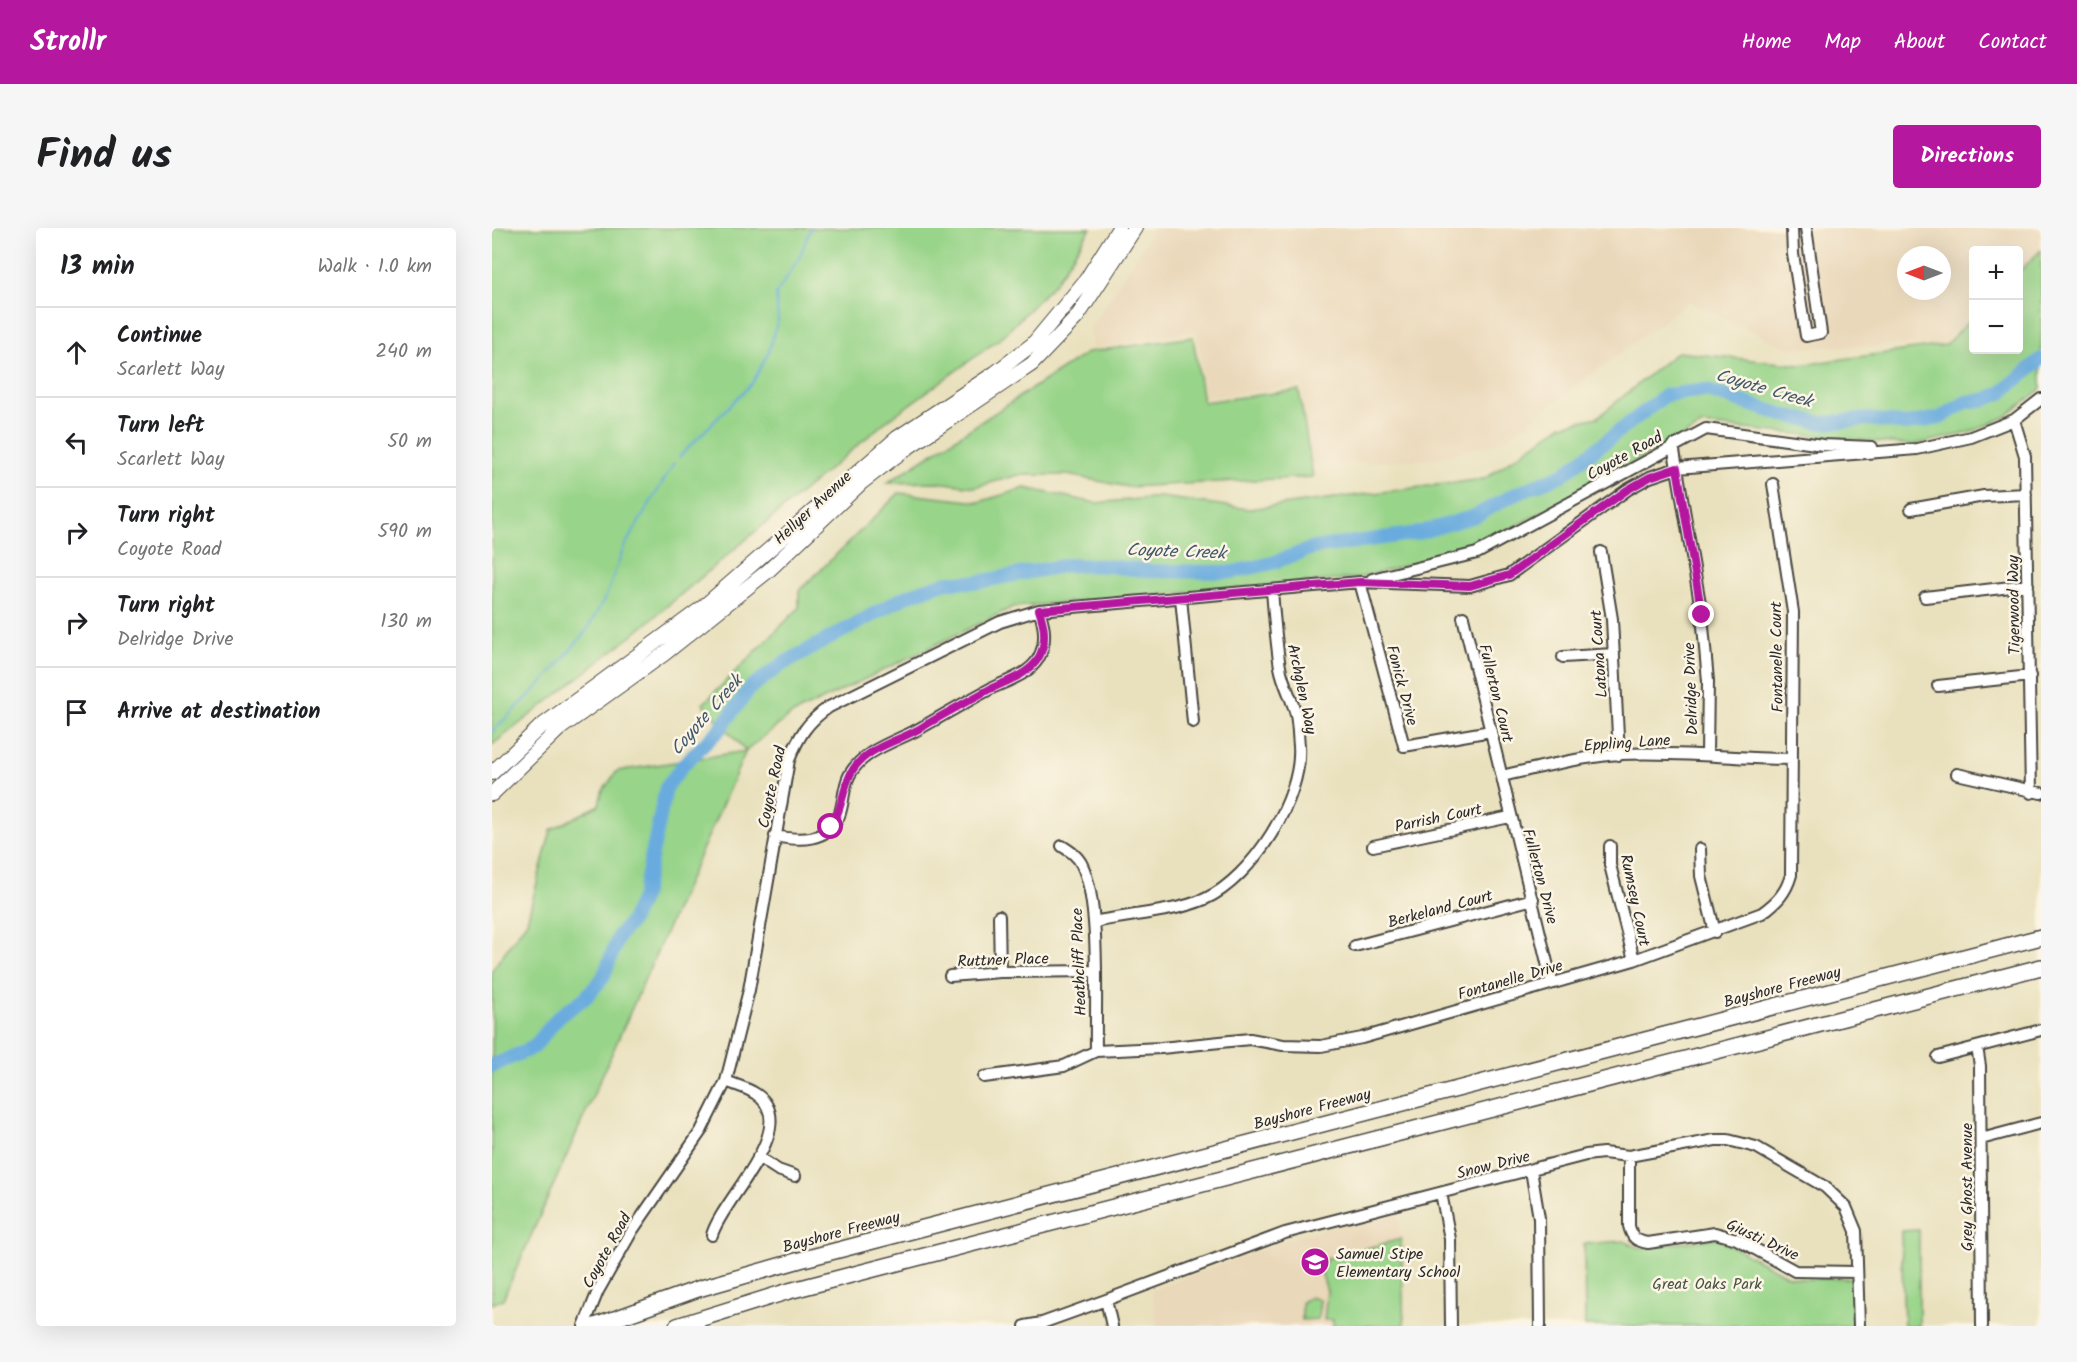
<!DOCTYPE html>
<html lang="en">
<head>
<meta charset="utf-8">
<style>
	:root { --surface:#fff; --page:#f6f6f6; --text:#202124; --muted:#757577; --line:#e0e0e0; --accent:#b5179e }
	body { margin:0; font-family:Kalam,sans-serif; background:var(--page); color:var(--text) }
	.controls { position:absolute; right:18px; top:18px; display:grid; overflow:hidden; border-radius:6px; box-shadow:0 6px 24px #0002 }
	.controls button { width:54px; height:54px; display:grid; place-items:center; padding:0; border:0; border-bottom:2px solid var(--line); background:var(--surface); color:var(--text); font:30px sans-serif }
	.compass { position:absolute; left:1405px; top:18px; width:54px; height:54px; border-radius:50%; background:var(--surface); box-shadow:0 6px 24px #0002; rotate:270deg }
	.stop { position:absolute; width:18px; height:18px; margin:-14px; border:4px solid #b5179e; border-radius:50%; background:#fff }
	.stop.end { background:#b5179e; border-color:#fff; box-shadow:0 2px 6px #0008 }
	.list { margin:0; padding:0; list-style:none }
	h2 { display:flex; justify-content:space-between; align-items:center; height:78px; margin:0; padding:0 24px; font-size:26px }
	h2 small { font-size:20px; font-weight:400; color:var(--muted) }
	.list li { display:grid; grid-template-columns:39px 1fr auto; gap:18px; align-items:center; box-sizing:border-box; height:90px; padding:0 24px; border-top:2px solid var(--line) }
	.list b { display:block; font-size:22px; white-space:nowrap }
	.list p { margin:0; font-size:20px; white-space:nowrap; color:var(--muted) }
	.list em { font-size:20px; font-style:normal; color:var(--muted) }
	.icon { flex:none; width:33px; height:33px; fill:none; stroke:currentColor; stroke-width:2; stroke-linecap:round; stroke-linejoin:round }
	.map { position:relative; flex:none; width:1549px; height:1098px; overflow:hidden; border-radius:6px }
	header { display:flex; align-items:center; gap:36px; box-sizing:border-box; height:84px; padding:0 30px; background:var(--accent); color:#fff }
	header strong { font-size:28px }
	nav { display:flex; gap:33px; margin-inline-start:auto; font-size:21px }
	.intro { display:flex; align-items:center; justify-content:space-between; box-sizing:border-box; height:144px; padding:0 36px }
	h1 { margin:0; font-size:42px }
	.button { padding:15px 27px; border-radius:6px; background:var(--accent); color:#fff; font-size:21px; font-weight:700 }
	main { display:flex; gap:36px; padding:0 36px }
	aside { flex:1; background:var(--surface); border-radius:6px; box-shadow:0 6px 24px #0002 }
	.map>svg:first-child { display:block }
	.built { fill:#ead8ba; fill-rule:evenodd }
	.green { fill:#98d489; stroke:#62805a; stroke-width:1.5 }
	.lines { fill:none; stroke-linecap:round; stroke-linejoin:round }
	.stream { stroke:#69abde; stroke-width:2 }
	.river { stroke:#69abde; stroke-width:14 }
	.minor-casing { stroke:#484641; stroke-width:14 }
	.major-casing { stroke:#484641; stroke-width:16 }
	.highway-casing { stroke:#484641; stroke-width:18 }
	.minor { stroke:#fff; stroke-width:10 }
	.major { stroke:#fff; stroke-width:14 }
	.highway { stroke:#fff; stroke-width:15 }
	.route { stroke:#b5179e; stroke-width:8 }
	.labels { text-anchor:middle; stroke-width:5; stroke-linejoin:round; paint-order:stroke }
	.street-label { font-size:16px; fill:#2b2b2b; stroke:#fcf5e5 }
	.poi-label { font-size:16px; fill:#2b2b2b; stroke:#fcf5e5; text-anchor:start }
	.park-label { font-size:16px; fill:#465542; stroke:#fcf5e5 }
	.water-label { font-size:18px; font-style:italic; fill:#41586a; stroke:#fcf5e5 }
</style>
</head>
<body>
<header>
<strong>Strollr</strong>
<nav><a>Home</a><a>Map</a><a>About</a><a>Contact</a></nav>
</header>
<div class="intro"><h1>Find us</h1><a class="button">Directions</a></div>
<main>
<aside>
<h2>13 min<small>Walk · 1.0 km</small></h2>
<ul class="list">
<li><svg class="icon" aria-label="ahead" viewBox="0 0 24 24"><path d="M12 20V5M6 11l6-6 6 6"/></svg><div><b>Continue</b><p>Scarlett Way</p></div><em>240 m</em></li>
<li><svg class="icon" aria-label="left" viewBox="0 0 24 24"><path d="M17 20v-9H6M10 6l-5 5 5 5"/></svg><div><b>Turn left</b><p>Scarlett Way</p></div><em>50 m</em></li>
<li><svg class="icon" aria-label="right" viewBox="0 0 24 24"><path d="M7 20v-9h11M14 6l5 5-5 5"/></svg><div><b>Turn right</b><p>Coyote Road</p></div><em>590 m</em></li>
<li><svg class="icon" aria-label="right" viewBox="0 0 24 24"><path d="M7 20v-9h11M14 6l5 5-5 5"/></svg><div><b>Turn right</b><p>Delridge Drive</p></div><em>130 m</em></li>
<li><svg class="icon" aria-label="arrive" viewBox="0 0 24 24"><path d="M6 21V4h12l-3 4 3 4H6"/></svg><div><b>Arrive at destination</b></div></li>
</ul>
</aside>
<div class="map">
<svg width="1549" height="1098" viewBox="0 0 1549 1098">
	<rect width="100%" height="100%" fill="#fcf5e5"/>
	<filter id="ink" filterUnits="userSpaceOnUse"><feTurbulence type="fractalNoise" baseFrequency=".0167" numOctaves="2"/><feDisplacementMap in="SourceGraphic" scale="12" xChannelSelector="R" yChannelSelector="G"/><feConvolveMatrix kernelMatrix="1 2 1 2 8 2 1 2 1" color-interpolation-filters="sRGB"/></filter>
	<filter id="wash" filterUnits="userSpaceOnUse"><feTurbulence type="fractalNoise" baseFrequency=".008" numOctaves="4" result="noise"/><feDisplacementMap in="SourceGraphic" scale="24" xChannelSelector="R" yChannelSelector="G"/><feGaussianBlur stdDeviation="1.35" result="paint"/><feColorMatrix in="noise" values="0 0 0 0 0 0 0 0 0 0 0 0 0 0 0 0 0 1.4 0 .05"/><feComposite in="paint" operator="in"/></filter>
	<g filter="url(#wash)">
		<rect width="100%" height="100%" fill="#e9e1be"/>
		<!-- built -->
		<path class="built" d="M662 0H1549V22L1527 43 1526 22H1482L1481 86 1450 116 1297 120 1196 74 1011 213 943 231 821 237 810 156 713 170 705 103 600 120 598 101ZM1414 27H1450V63H1414Z
			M905 983 910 1019 912 1098H666L659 1062 800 1010Z"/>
		<!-- green -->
		<path class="green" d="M0 0H599L563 55 509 110 392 195 141 407 0 517Z
			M1549 22V161L1513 189 1476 205 1419 217 1211 197 985 319 866 350 521 379 299 487 254 523 11 1071 0 1076V742L35 693 59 602 107 577 110 564 125 543 254 523 211 476 307 380V363L407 265 487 274 533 260 604 275 668 269 757 281 992 251 1070 197 1106 189 1185 124 1308 137 1453 117 1481 89 1482 122H1526L1527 44Z
			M701 109 711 174 807 162 821 249 636 259 576 247H527L483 259 445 254 395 255 596 124Z
			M1427 1002V1098H1412L1409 1003Z
			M1225 1010 1296 1048 1312 1051 1360 1050 1361 1098H1093L1092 1016 1132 1013 1148 1020Z
			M909 1011 912 1098H841V1092H832L835 1063 827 1037 834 1033V1031Z
			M818 1069 828 1072 826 1091 810 1092V1074Z"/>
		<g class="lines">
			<!-- stream -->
			<path class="stream" d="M187 229 261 154 276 125 286 92 284 66 307 30 319 0
				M0 504 54 451 95 402 115 366 132 319 182 235"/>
			<!-- river -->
			<path class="river" d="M0 838 42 819 67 788 93 770 111 750 127 707 138 695 151 669 174 560 191 537 227 502 259 459 292 435 415 368 455 354H486L575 337 617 338 658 343 741 344 780 335 821 320 926 305 983 288 1025 265 1070 247 1174 167 1213 162 1291 187 1331 195 1377 191 1414 196 1448 190 1474 174 1492 172 1509 165 1549 131"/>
		</g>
	</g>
	<g filter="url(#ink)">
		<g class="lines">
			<!-- minor casing -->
			<g class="minor-casing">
				<path id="minor" d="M1300 0 1301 26 1314 108 1329 105 1314 0
					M1522 192 1533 228 1539 565
					M1181 217 1210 387 1216 453 1215 526
					M1419 281 1492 268 1534 266
					M1109 324 1120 391 1127 527
					M880 351 985 325 1214 201 1331 217 1380 219
					M868 354 912 518 999 503
					M1433 369 1536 357
					M689 370 701 494
					M971 389 1060 755
					M1071 429 1122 426
					M1446 458 1538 448
					M1465 546 1549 565
					M1010 548C1049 539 1088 529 1128 526 1186 523 1243 531 1300 531
					M283 608C308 613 335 614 347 588 352 575 351 560 357 548 371 520 408 513 432 498 455 485 477 472 500 460 515 453 537 446 546 431 555 415 553 399 547 382
					M570 618C578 623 586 628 590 637 609 676 603 776 604 823
					M881 618 1018 589
					M1118 618V637L1142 732
					M1208 621 1209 648 1223 704
					M507 688 508 744
					M602 694C638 686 680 685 713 671 760 650 811 570 807 518 806 508 806 497 804 487 800 470 791 456 788 439 784 414 782 388 780 362
					M863 718 1041 671
					M458 748 508 744 602 743
					M1485 819 1488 838 1490 1098
					M1446 829 1549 802
					M492 849 572 838 604 823 669 820 758 811 791 817 829 818 870 810 1142 732 1270 685C1285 674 1294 665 1299 647L1301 384 1281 256
					M1489 911 1549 895
					M1137 928V998C1140 1010 1144 1013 1156 1015L1223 1005 1245 1011 1303 1043 1365 1044
					M266 929 286 942 303 948
					M1039 942 1047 990 1048 1098
					M949 965 958 1011 959 1098
					M220 1007C230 971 311 898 264 866 256 860 243 857 234 853
					M614 1072 620 1098
					M92 1098 106 1063 140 1003 209 903 234 853 257 762 297 532C307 508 315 494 337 479L508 394 547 382 868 354 978 358 1017 347 1135 262 1158 249 1185 240 1425 221 1479 209 1522 192 1549 171
					M533 1098 550 1095 614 1072 793 1005 1094 927 1111 925 1137 928 1223 912H1236L1264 919 1333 959 1354 979 1364 1003 1367 1098"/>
			</g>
			<!-- major casing -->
			<g class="major-casing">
				<path id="major" d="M0 545 47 500 210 380 405 210 503 145 541 116 594 52 627 0
					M0 566 67 501 172 426 276 343 369 255 412 222 540 136 585 89 643 0"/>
			</g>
			<!-- highway casing -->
			<g class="highway-casing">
				<path id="highway" d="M103 1098 206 1061 308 1032 1549 709
					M185 1098 297 1063 1549 739"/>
			</g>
			<!-- minor -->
			<use href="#minor" class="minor"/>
			<!-- major -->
			<use href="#major" class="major"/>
			<!-- highway -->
			<use href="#highway" class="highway"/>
		</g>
	</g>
	<g class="lines" filter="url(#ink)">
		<!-- route -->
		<path class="route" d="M339 599C353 578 350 550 368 533 386 516 412 511 432 498 454 485 474 474 496 462 512 454 536 447 546 431 555 415 553 399 547 382L868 354 978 358 1017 347 1135 262 1158 249 1185 240 1210 387"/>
	</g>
	<!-- icons -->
	<defs>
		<g id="school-disc" transform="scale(1.5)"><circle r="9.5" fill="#b5179e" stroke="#fcf5e5"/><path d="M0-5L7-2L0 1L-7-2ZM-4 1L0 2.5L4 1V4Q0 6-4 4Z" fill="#fff"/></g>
	</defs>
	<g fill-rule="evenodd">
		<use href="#school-disc" x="823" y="1034"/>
	</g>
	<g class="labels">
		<!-- street labels -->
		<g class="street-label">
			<text transform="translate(1132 227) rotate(-29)" y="6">Coyote Road</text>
			<text transform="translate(320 279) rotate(-43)" y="6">Hellyer Avenue</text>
			<text transform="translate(1521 377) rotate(-91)" y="6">Tigerwood Way</text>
			<text transform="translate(1106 426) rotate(-94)" y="6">Latona Court</text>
			<text transform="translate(1284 429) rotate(-91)" y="6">Fontanelle Court</text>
			<text transform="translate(911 457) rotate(75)" y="6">Fonick Drive</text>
			<text transform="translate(811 461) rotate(78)" y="6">Archglen Way</text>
			<text transform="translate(1198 461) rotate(-92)" y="6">Delridge Drive</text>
			<text transform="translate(1005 465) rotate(76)" y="6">Fullerton Court</text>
			<text transform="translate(1135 514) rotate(-4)" y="6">Eppling Lane</text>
			<text transform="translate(279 559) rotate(-78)" y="6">Coyote Road</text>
			<text transform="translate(946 589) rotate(-12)" y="6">Parrish Court</text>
			<text transform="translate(1049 648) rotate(75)" y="6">Fullerton Drive</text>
			<text transform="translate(1144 672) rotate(78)" y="6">Rumsey Court</text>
			<text transform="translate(948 680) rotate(-15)" y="6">Berkeland Court</text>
			<text transform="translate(511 731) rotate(-2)" y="6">Ruttner Place</text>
			<text transform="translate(586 734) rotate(-92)" y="6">Heathcliff Place</text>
			<text transform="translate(1018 751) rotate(-16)" y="6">Fontanelle Drive</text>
			<text transform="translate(1290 758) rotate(-15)" y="6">Bayshore Freeway</text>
			<text transform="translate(820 880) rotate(-15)" y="6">Bayshore Freeway</text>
			<text transform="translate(1001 936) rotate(-14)" y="6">Snow Drive</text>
			<text transform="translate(1474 959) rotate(-90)" y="6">Grey Ghost Avenue</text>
			<text transform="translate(349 1003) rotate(-15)" y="6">Bayshore Freeway</text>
			<text transform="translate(1271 1011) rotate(25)" y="6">Giusti Drive</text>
			<text transform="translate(114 1022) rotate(-61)" y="6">Coyote Road</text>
		</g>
		<!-- poi labels -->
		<g class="poi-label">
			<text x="844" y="1031">Samuel Stipe<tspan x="844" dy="18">Elementary School</tspan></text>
		</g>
		<!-- park labels -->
		<g class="park-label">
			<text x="1215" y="1061">Great Oaks Park</text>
		</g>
		<!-- water labels -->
		<g class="water-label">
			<text transform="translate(1272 160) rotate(16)" y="6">Coyote Creek</text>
			<text transform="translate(684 323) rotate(2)" y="6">Coyote Creek</text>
			<text transform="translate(214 487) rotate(-49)" y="6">Coyote Creek</text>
		</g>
	</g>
</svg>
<div class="controls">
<button>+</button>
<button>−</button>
</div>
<svg class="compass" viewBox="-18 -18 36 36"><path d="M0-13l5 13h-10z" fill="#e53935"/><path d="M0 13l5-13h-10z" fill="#757577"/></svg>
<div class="stop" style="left:339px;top:599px"></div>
<div class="stop end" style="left:1210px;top:387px"></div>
</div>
</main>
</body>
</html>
